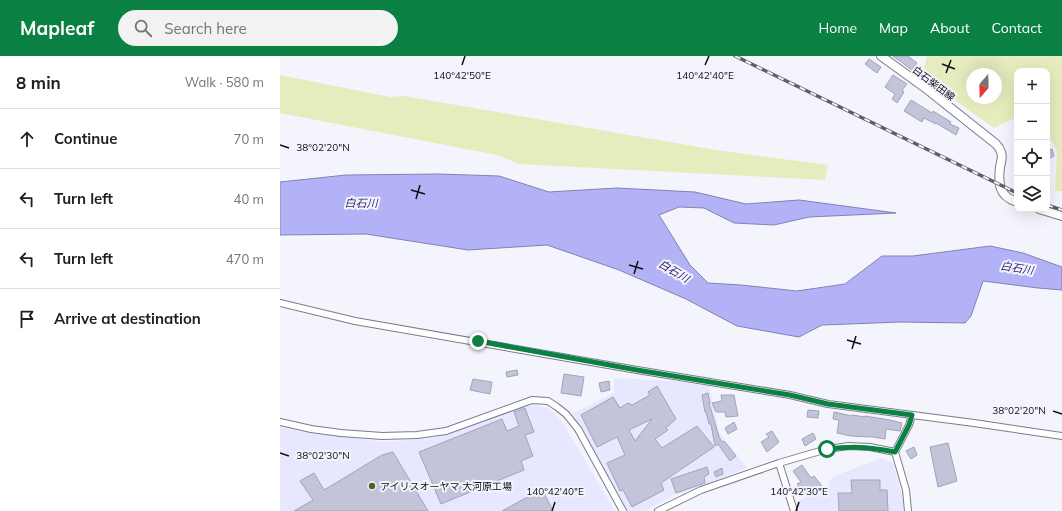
<!DOCTYPE html>
<html lang="en">
<head>
<meta charset="utf-8">
<style>
	:root { --surface:#fff; --page:#f2f2f2; --text:#202124; --muted:#757577; --line:#e0e0e0; --accent:#0b8043 }
	body { margin:0; font-family:Mulish,"Noto Sans JP",sans-serif; background:var(--page); color:var(--text) }
	.controls { position:absolute; right:12px; top:12px; display:grid; overflow:hidden; border-radius:8px; box-shadow:0 4px 16px #0002 }
	.controls button { width:36px; height:36px; display:grid; place-items:center; padding:0; border:0; border-bottom:1px solid var(--line); background:var(--surface); color:var(--text); font:20px sans-serif }
	.compass { position:absolute; left:686px; top:12px; width:36px; height:36px; border-radius:50%; background:var(--surface); box-shadow:0 4px 16px #0002; rotate:199deg }
	.stop { position:absolute; width:12px; height:12px; margin:-9px; border:3px solid #0b8043; border-radius:50%; background:#fff }
	.stop.end { background:#0b8043; border-color:#fff; box-shadow:0 1px 4px #0008 }
	.list { margin:0; padding:0; list-style:none }
	h2 { display:flex; justify-content:space-between; align-items:center; height:52px; margin:0; padding:0 16px; font-size:17px }
	h2 small { font-size:13px; font-weight:400; color:var(--muted) }
	.list li { display:grid; grid-template-columns:26px 1fr auto; gap:12px; align-items:center; box-sizing:border-box; height:60px; padding:0 16px; border-top:1px solid var(--line) }
	.list b { display:block; font-size:15px; white-space:nowrap }
	.list em { font-size:13px; font-style:normal; color:var(--muted) }
	.icon { flex:none; width:22px; height:22px; fill:none; stroke:currentColor; stroke-width:2; stroke-linecap:round; stroke-linejoin:round }
	.map { position:relative; flex:none; width:782px; height:455px; overflow:hidden }
	header { display:flex; align-items:center; gap:24px; box-sizing:border-box; height:56px; padding:0 20px; background:var(--accent); color:#fff }
	header strong { font-size:19px }
	nav { display:flex; gap:22px; margin-inline-start:auto; font-size:14px }
	.search { width:280px; height:36px; background:var(--page); display:flex; align-items:center; gap:10px; box-sizing:border-box; padding:0 14px; border-radius:22px; color:var(--muted); font-size:15px }
	main { display:flex }
	aside { flex:1; background:var(--surface) }
	.map>svg:first-child { display:block }
	.built { fill:#e7e7ff }
	.green { fill:#e6ecbe; fill-rule:evenodd }
	.water { fill:#b4b2f7; stroke:#8281b3 }
	.building { fill:#c3c4d9; stroke:#a2a3b7; fill-rule:evenodd }
	.lines { fill:none; stroke-linecap:round; stroke-linejoin:round }
	.minor-casing { stroke:#7b7b8f; stroke-width:8 }
	.major-casing { stroke:#7b7b8f; stroke-width:10 }
	.minor { stroke:#fff; stroke-width:6 }
	.major { stroke:#fff; stroke-width:8 }
	.rail-casing { stroke:#5e5e66; stroke-width:3.5 }
	.rail { stroke:#f4f4fd; stroke-width:2; stroke-dasharray:6; stroke-linecap:butt }
	.route { stroke:#0b8043; stroke-width:5 }
	.ticks { fill:none; stroke:#0e0e15; stroke-width:1.5 }
	.poi-dot { fill:#585c2a; stroke:#f4f4fd; stroke-width:1.5 }
	.labels { text-anchor:middle; stroke-width:4; stroke-linejoin:round; paint-order:stroke }
	.street-label { font-size:10px; fill:#0e0e15; stroke:#f4f4fd }
	.poi-label { font-size:10px; fill:#0e0e15; stroke:#f4f4fd; text-anchor:start }
	.water-label { font-size:11px; font-style:italic; fill:#322572; stroke:#f4f4fd }
	.ticks-label { font-size:10px; text-anchor:middle; fill:#0e0e15; stroke:#f4f4fd; stroke-width:4; stroke-linejoin:round; paint-order:stroke }
</style>
</head>
<body>
<header>
<strong>Mapleaf</strong>
<div class="search"><svg class="icon" aria-label="search" viewBox="0 0 24 24"><circle cx="10" cy="10" r="6"/><path d="M15 15l6 6"/></svg>Search here</div>
<nav><a>Home</a><a>Map</a><a>About</a><a>Contact</a></nav>
</header>
<main>
<aside>
<h2>8 min<small>Walk · 580 m</small></h2>
<ul class="list">
<li><svg class="icon" aria-label="ahead" viewBox="0 0 24 24"><path d="M12 20V5M6 11l6-6 6 6"/></svg><div><b>Continue</b></div><em>70 m</em></li>
<li><svg class="icon" aria-label="left" viewBox="0 0 24 24"><path d="M17 20v-9H6M10 6l-5 5 5 5"/></svg><div><b>Turn left</b></div><em>40 m</em></li>
<li><svg class="icon" aria-label="left" viewBox="0 0 24 24"><path d="M17 20v-9H6M10 6l-5 5 5 5"/></svg><div><b>Turn left</b></div><em>470 m</em></li>
<li><svg class="icon" aria-label="arrive" viewBox="0 0 24 24"><path d="M6 21V4h12l-3 4 3 4H6"/></svg><div><b>Arrive at destination</b></div></li>
</ul>
</aside>
<div class="map">
<svg width="782" height="455" viewBox="0 0 782 455">
	<rect width="100%" height="100%" fill="#f4f4fd"/>
	<!-- built -->
	<path class="built" d="M334 322 394 325 429 330 439 376 467 412 429 427 394 439 365 455H346L290 359 334 337Z
		M254 349 267 352 274 357 281 364 335 455H0V370L22 376 105 386 154 382 233 354Z
		M602 402 613 407 624 446V455H520L517 446 549 429 548 426 557 419Z"/>
	<!-- green -->
	<path class="green" d="M647 0H782V135H775L777 95 767 76V15H737V61L714 72 642 21ZM692 18H716V42H692Z
		M0 19 110 41 124 40 436 94 548 109 545 124 239 108 217 99 0 57Z"/>
	<!-- water -->
	<path class="water" d="M159 118 219 120 269 136 337 132 415 136 466 148 519 144 616 157 529 161 494 169 454 167 424 152 399 151 379 159 410 209 428 227 461 229 517 235 565 228 602 200H633L710 190 743 197 782 211V234L758 232 703 225 691 260 685 267 621 266 542 269 519 281 457 270 406 243 339 214 267 189 188 194 86 178 0 179V126L66 119Z"/>
	<!-- building -->
	<path class="building" d="M613 0H628L637 7 632 14Z
		M589 3 601 11 597 17 585 8Z
		M613 19 627 28 622 34 624 36 617 47 612 43 615 38 605 31Z
		M631 44 652 57 653 55 671 66 670 68 679 72 676 79 656 67V68L644 62 642 66 624 55Z
		M772 93 774 100 768 103 767 95Z
		M237 314 238 319 227 321 226 316Z
		M284 318 304 321 301 340 281 337Z
		M193 323 212 326 210 338 190 334Z
		M329 325 330 334 321 336 319 327Z
		M377 330 396 363 386 372 388 374 375 383 382 392 417 370 434 391 381 427 384 434 352 451 343 434 340 435 327 407 345 399 337 381 317 391 301 359 333 341 340 352 348 347 352 349 370 339 368 336ZM372 363 355 385 349 374Z
		M428 337 430 347H429L439 381 442 386 444 385 456 400 450 405 438 388 435 390 431 368H429L426 356H425L422 339Z
		M441 339H454L458 360 446 361 445 356H436L432 347 442 345Z
		M245 352 254 376 245 379 253 400 241 405 244 414 161 448 139 396 222 363 227 375 239 370 234 356Z
		M528 354 539 355 538 362 527 361Z
		M554 356 572 360V359L585 361V360L610 364 622 367 620 375 606 373 605 383 593 381 571 380 557 377 559 364 553 363Z
		M454 366 457 373 448 378 445 372Z
		M492 375 499 386 487 396 481 386 489 381 486 378Z
		M533 377 536 383 525 390 522 383Z
		M668 387 677 425 658 431 650 391Z
		M634 391 637 399 631 403 626 395Z
		M113 396 148 455H14L33 444 20 425 34 417 44 434 102 399Z
		M522 409 531 422 534 420 542 430 535 433 534 432 524 439 517 428 521 426 513 415Z
		M427 411 429 418 424 421 425 427 396 437 391 423Z
		M442 412 443 418 436 421 434 416Z
		M571 424H600V434H607L608 455H559L558 437H572Z
		M262 433 273 455H222L233 449Z"/>
	<g class="lines">
		<!-- minor casing -->
		<g class="minor-casing">
			<path id="minor" d="M0 247 75 265 357 314 510 339 548 348 694 367 782 380
				M0 366 31 373 61 377 102 380 137 379 166 375 252 344 268 345 277 351 286 358 298 373 343 455
				M499 407 514 455
				M378 455 421 434 499 407 547 393 569 390 590 391 615 396
				M628 455 626 434 615 396 629 369 632 359"/>
		</g>
		<!-- major casing -->
		<g class="major-casing">
			<path id="major" d="M601 0 648 34 716 88C718 90 720 93 721 96 723 101 721 106 720 111 718 129 719 140 737 146
				M759 153 782 160"/>
		</g>
		<!-- minor -->
		<use href="#minor" class="minor"/>
		<!-- major -->
		<use href="#major" class="major"/>
		<!-- rail casing -->
		<g class="rail-casing">
			<path id="rail" d="M455 0 737 137
				M767 149 782 154"/>
		</g>
		<!-- rail -->
		<use href="#rail" class="rail"/>
	</g>
	<g class="lines">
		<!-- route -->
		<path class="route" d="M198 285 357 314 510 339 548 348 632 359 629 369 615 396C589 391 573 390 547 393"/>
	</g>
	<!-- ticks -->
	<path class="ticks" d="M662 8 675 13M182 9 185 0M425 9 429 0M666 17 671 4M0 89 9 92M131 134 145 138M136 143 140 129M349 209 363 213M354 218 358 205M567 284 581 288M572 293 576 280M773 355 782 358M0 397 9 400M272 455 275 446M516 455 519 446"/>
	<!-- markers -->
	<circle class="poi-dot" cx="92" cy="430" r="4"/>
	<g class="labels">
		<!-- street labels -->
		<g class="street-label">
			<text transform="translate(654 27) rotate(37)" y="4">白石柴田線</text>
		</g>
		<!-- poi labels -->
		<g class="poi-label">
			<text x="100" y="434">アイリスオーヤマ 大河原工場</text>
		</g>
		<!-- water labels -->
		<g class="water-label">
			<text transform="translate(81 147) rotate(1)" y="4">白石川</text>
			<text transform="translate(737 212) rotate(9)" y="4">白石川</text>
			<text transform="translate(394 215) rotate(31)" y="4">白石川</text>
		</g>
	</g>
	<g class="ticks-label">
		<text x="425" y="23">140°42'40"E</text>
		<text x="182" y="23">140°42'50"E</text>
		<text x="43" y="95">38°02'20"N</text>
		<text x="739" y="358">38°02'20"N</text>
		<text x="43" y="403">38°02'30"N</text>
		<text x="275" y="439">140°42'40"E</text>
		<text x="519" y="439">140°42'30"E</text>
	</g>
</svg>
<div class="controls">
<button>+</button>
<button>−</button>
<button><svg class="icon" aria-label="locate" viewBox="0 0 24 24"><circle cx="12" cy="12" r="6"/><path d="M12 2v4M12 18v4M2 12h4M18 12h4"/></svg></button>
<button><svg class="icon" aria-label="layers" viewBox="0 0 24 24"><path d="M12 4l9 5-9 5-9-5zM3 14l9 5 9-5"/></svg></button>
</div>
<svg class="compass" viewBox="-18 -18 36 36"><path d="M0-13l5 13h-10z" fill="#e53935"/><path d="M0 13l5-13h-10z" fill="#757577"/></svg>
<div class="stop" style="left:547px;top:393px"></div>
<div class="stop end" style="left:198px;top:285px"></div>
</div>
</main>
</body>
</html>
